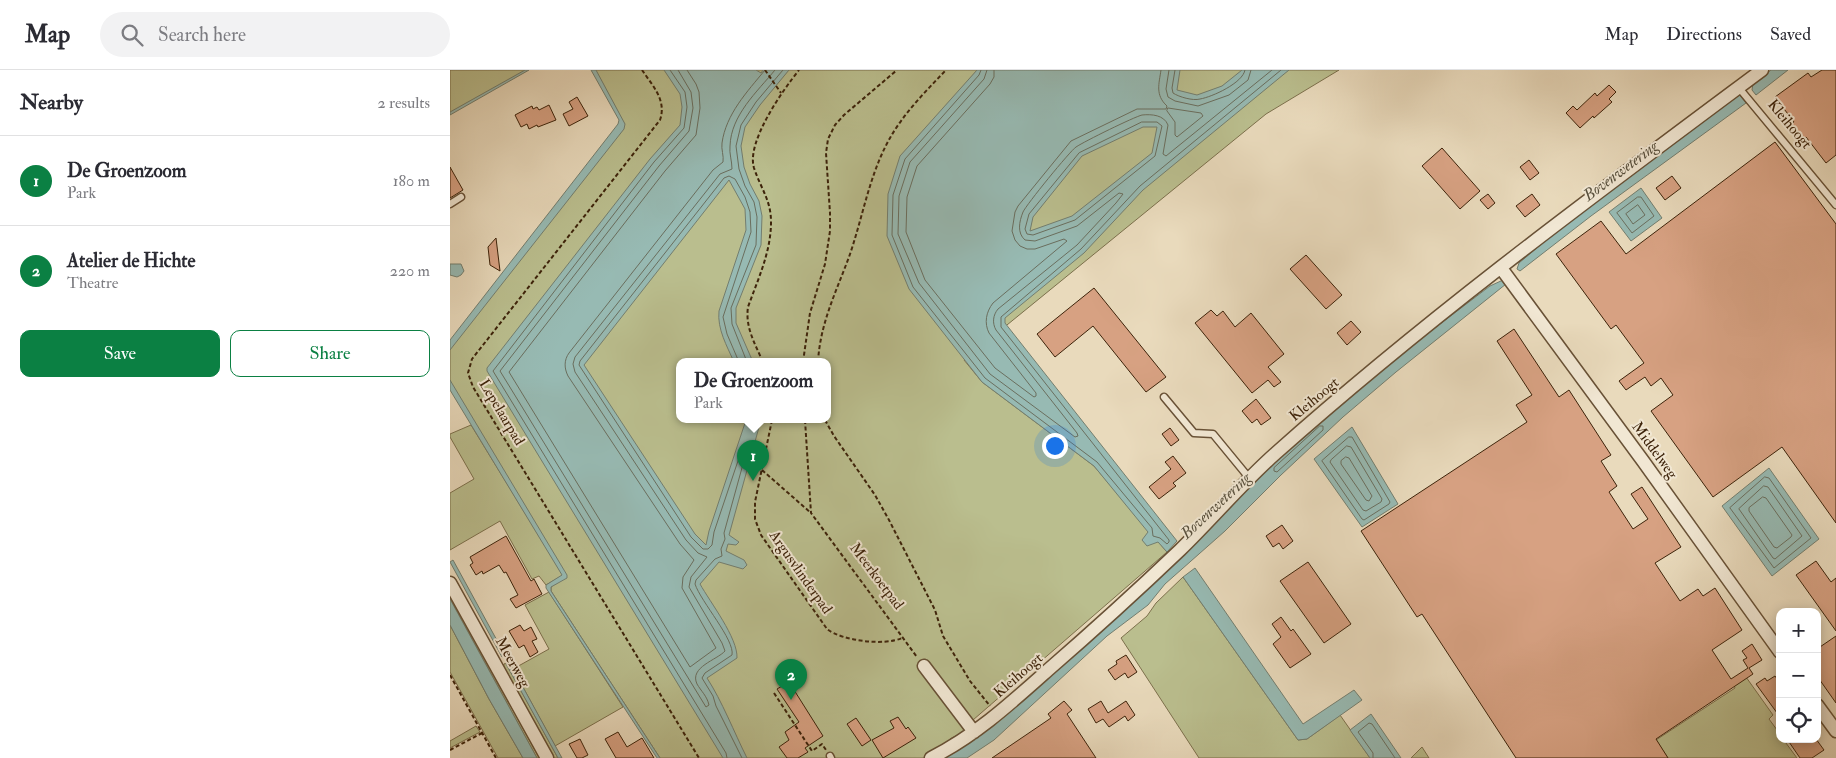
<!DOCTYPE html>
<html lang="en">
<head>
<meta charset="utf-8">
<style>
	:root { --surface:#fff; --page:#f2f2f3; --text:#2b2b33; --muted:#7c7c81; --line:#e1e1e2; --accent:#0b8043 }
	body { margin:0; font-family:"IM FELL Double Pica",serif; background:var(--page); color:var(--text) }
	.controls { position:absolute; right:15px; bottom:15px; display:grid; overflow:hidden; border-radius:10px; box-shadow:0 2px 12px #0003 }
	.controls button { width:45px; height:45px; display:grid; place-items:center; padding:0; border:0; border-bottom:1px solid var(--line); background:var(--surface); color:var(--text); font:25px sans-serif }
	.you { position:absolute; left:604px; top:375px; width:18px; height:18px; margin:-12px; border:4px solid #fff; border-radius:50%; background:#1a73e8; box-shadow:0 0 0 8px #1a73e833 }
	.badge { display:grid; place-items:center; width:32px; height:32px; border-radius:50%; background:var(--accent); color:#fff; font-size:16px; font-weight:700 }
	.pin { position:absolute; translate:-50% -41px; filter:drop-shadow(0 1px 2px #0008) }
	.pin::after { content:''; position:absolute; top:26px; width:18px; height:15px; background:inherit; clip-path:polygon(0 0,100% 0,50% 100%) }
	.popup { position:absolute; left:226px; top:288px; width:155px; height:65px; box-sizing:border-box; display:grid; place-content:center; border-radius:10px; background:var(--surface); filter:drop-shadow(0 1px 4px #0005); font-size:16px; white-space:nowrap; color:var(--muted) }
	.popup b { font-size:19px; color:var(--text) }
	.popup::after { content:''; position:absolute; left:50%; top:100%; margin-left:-10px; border:10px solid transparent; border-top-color:var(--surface) }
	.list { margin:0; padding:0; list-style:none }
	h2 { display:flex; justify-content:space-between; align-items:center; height:65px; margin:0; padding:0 20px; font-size:21px }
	h2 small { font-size:16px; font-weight:400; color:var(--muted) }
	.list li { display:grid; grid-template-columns:32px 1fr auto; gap:15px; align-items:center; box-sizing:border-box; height:90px; padding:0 20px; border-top:1px solid var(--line) }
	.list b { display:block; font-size:19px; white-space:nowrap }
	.list p { margin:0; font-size:16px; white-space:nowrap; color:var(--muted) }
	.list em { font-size:16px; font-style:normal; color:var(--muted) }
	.actions { display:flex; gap:10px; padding:15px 20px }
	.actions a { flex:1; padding:11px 0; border:1px solid var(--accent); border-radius:10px; text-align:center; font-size:18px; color:var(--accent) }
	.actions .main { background:var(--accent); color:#fff }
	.icon { flex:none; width:28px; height:28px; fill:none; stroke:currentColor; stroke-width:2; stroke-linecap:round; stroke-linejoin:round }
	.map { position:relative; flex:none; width:1386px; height:688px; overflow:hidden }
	header { display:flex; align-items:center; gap:30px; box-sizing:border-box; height:70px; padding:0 25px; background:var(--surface); border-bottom:1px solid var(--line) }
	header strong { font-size:24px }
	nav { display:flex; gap:28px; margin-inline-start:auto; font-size:18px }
	.search { width:350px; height:45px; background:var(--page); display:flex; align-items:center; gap:12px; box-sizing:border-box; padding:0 18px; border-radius:28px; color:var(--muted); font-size:19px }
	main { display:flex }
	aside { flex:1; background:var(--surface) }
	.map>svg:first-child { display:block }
	.green { fill:#babe8e; stroke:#7c704c; fill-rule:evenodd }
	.water { fill:#97bab3; stroke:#737e6f; fill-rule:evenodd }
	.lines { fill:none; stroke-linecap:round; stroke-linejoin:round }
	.shore { stroke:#6a6e5e; stroke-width:1 }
	.building { fill:#d7a182; stroke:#3d230a }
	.lane-casing { stroke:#685136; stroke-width:9 }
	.street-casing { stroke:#685136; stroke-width:15 }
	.path { stroke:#3d230a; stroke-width:2; stroke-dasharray:4 2.5; stroke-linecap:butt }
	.lane { stroke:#f1e7d3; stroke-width:6 }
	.street { stroke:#f1e7d3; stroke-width:12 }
	.labels { text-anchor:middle; stroke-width:4; stroke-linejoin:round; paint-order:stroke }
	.street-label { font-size:15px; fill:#3d230a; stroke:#f1e7d3 }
	.water-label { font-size:16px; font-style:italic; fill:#58503d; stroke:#f1e7d3 }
</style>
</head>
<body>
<header>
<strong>Map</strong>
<div class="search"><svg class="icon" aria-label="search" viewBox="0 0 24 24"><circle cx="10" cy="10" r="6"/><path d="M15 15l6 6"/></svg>Search here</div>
<nav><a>Map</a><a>Directions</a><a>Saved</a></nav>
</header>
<main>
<aside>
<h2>Nearby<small>2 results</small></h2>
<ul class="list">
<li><span class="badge">1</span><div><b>De Groenzoom</b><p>Park</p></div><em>180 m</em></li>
<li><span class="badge">2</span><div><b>Atelier de Hichte</b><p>Theatre</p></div><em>220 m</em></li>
</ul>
<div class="actions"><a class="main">Save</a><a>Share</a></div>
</aside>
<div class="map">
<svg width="1386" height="688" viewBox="0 0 1386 688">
	<rect width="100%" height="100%" fill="#e9dabc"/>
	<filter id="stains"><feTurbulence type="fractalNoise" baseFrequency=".004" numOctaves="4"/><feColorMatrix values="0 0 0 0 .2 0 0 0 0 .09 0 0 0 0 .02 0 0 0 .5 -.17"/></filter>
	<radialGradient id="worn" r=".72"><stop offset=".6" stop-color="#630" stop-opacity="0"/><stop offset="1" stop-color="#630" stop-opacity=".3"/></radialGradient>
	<!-- green -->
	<path class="green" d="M0 0H77L0 43Z
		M145 0H889L816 44 514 290 532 312 644 396 717 482 523 650 518 645 511 655 515 661 500 669 484 688H210L101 521V517L115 506 0 316V275L174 54ZM229 292H377V350H229Z
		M21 355 113 505 96 515 89 506 82 509 50 451 0 480V423L24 409 0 367V364Z
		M733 507 848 670 857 669 890 645 920 688H749L671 568 697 546 706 533Z
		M0 520 93 688H87L0 529Z
		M99 522 173 637 105 676 63 599 99 579 75 535Z
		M0 555 39 629 73 688H48L0 602Z
		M56 593 108 688H101L53 600 54 594Z
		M1296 607 1323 645 1319 649 1330 664V669H1333L1347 688H1218L1206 670 1285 618 1284 615Z
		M26 656 30 662 0 678V671Z
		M972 677 979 688H961Z"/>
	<!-- water -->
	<path class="water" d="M75 0H79L0 45V42Z
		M141 0H146L175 54 174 59 0 280V270L168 54 169 50Z
		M214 0H306L311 3 313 0H339L310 35 295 57 291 76 294 97 300 114 309 131 312 146 311 175 286 238V253L303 292H284C277 276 267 259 269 241L296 160 295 139 279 110 134 295 245 464 256 475 259 461 296 350H311L279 465 289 472 286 475 278 474 276 481 294 490 297 495 293 499 269 492 250 514C260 532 288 568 287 588L257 608C272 631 284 662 297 688H273L37 301V298L200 89 230 55 232 37 230 24Z
		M527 0H730L727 20 747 25 772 16 792 0H839L693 120 634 183 555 248V253L727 471 717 482 708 472 697 476 692 470 698 462 644 396 532 312 459 219 437 166 438 124 450 86ZM693 57H707L702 83 622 146 580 161 583 147 632 86Z
		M1321 0H1338L1306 25 1302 20 1303 13Z
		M1288 23 1296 33 1141 146 1070 201 1067 199 1069 193 1132 140Z
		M1191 118 1212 148 1181 171 1159 142Z
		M0 194H11L14 201 11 205 7 207 0 205Z
		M1053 210 1056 214 946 302 893 347 831 405 775 461 715 514 698 535 657 566 544 670 517 688H492L539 659 573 631 695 518 824 390 932 298 1040 216Z
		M0 310 117 505V508L101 517V521L210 688H207L96 518V515L112 505 0 320Z
		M902 357 948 434 912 457 864 389Z
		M1319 398 1369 469 1322 506 1272 436Z
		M3 490 55 585 52 587 0 492Z
		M745 498 853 654 904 620 912 630 857 669 848 670 733 507Z
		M0 529 87 688H73L39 629 0 555Z
		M59 592 63 599 112 688H108L56 594Z
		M921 644 951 688H920L900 660Z"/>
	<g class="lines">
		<!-- shore -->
		<path class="shore" d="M220 0 235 22 237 37 234 58 204 92 43 301 276 683 277 688
			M228 0 241 22 243 38 239 61 209 96 50 301 256 637 259 635C257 626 251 621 247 614 239 597 267 590 275 581L272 573 239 517 241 507 257 487 248 483 236 470 125 302 123 294 125 287 270 104 282 99C282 91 279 83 280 76 281 45 307 22 325 0
			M237 0 246 14 249 22 250 38 246 65 215 101 59 302 240 597 266 578 232 518 233 507 244 490 230 474 118 306C114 298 114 290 119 283L263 100 273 92C274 86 271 79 272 73 276 44 297 22 315 0
			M531 0 529 5 455 89 443 125 442 165 463 217 535 308 647 392 702 458 703 466 710 468 717 474 719 472V470L551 257V247L631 179 690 116 831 0
			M537 0 534 9 460 92 449 126 448 164 469 213 540 304 625 367 628 366 627 363 546 260C542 253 543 245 548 239L627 175 666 133 673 124 669 123 627 156 585 171 575 170C567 163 569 152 573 142 576 135 620 81 626 77 635 71 684 47 692 45 702 44 714 45 718 55L713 84 716 86 822 0
			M544 0V7L540 14 467 96 457 127 456 162 475 210 545 298 584 327 586 326V323L539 263C534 253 536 242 543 233L617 171 614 169 585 179H577L570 176 565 170 562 161 565 142 568 136 621 71 687 39H716L717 36C705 25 709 14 711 0
			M719 0 716 19 718 27 725 31 748 36 779 25 798 10 801 0
			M725 0 722 18 723 23C729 27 743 31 750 29 762 27 793 13 795 0
			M718 38 751 43 753 46 727 67 725 65V52L717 41Z
			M692 52H707L712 56 705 86 625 150 583 165 577 164 575 159 579 144 629 83Z
			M1188 127H1191L1204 146 1182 163 1167 143Z
			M1188 135 1195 145 1183 154 1176 144Z
			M289 292 277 264 273 247 301 162 300 142 295 127 285 109 279 106 274 108 130 291 129 295 241 467 253 479H258L262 475 264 462 293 376 295 374 298 376 274 463 275 469 271 479 272 486 265 489 246 510 245 514C251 532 285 570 282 585L255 603 252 608 263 626 266 636 292 688
			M297 292 282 254 281 238 306 175 307 147 304 132 295 116 289 99 286 76 291 55 306 32 333 0
			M870 356H873V360L827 402 824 401V398Z
			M899 367H902L940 432 939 434 914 450 912 449 872 391Z
			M897 376 901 377 932 429 931 432 916 441 913 440 880 392 881 390Z
			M896 387 899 388 922 426 919 431 916 430 891 394V391Z
			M1315 407 1319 408 1361 468 1324 498 1280 438Z
			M1314 416 1318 417 1352 466 1325 489 1323 488 1289 439Z
			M1313 427 1316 428 1342 465 1341 467 1327 478 1324 477 1299 441V438Z
			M923 688V683L908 662 919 653 922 654 945 688"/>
	</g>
	<!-- building -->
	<path class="building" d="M1372 0H1386V85L1376 93 1356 67 1352 70 1341 55 1344 52 1325 27 1358 3 1361 7Z
		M1159 15 1166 22 1159 29 1162 32 1144 48 1143 46 1130 58 1116 43 1123 36 1127 40 1145 23 1147 26Z
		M127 27 138 46 119 56 113 44 123 39 119 32Z
		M99 35 106 50 88 57 87 55 79 59 77 54 71 57 65 45 82 36 83 39 87 37 89 40Z
		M1325 72 1386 154V453L1332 377 1263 427 1201 341 1223 325 1211 308 1201 316 1195 307 1176 320 1169 311 1194 293 1166 255 1161 259 1106 184 1151 151 1176 184Z
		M992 78 1030 121 1010 139 972 96Z
		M1079 90 1089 103 1080 110 1070 97Z
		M0 97 13 120 0 128Z
		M1222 106 1231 118 1215 130 1206 118Z
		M1038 124 1045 133 1038 139 1030 130Z
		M1082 124 1090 135 1075 147 1066 136Z
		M46 168 50 201 40 195 38 177Z
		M856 185 892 225 876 239 840 199Z
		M644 218 716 307 696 322 643 256 605 287 587 264Z
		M761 240 767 246 773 241 785 257 801 243 834 284 818 297 831 312 824 317 818 310 802 323 745 253Z
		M901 251 911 262 897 275 887 263Z
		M1064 259 1109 327 1119 320 1161 385 1151 391 1167 416 1159 422 1183 459 1198 449 1181 424 1192 417 1231 477 1205 493 1230 531 1248 519 1253 526 1265 518 1292 560 1262 580 1281 609 1298 598 1293 590 1297 588 1292 581 1302 574 1312 590 1299 598 1303 604 1206 669 1218 688H1066L972 544 967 547 911 461 1077 352 1066 335 1082 325 1047 271Z
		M806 329 821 348 811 355 807 349 802 353 792 341Z
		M720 358 729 370 721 376 712 364Z
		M723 386 736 403 723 413 726 416 709 429 699 417 721 399 715 392Z
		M832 455 843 471 833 479 829 473 823 477 816 466Z
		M56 466 81 511 84 509 92 524 66 538 60 529 68 525 56 502 54 503 49 495 33 504 32 501 26 505 20 495 23 493 20 487Z
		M1366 491 1381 512 1386 508V561L1346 505Z
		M858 492 901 554 874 573 830 511Z
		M831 547 841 561 843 559 861 584 840 598 823 574 831 567 822 554Z
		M70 555 74 561 81 557 87 569 82 571 88 582 80 587 74 575 69 578 59 561Z
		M1386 566V633L1367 606V579Z
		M676 585 687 602 678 608 675 603 665 610 658 600 667 594 666 591Z
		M1325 606 1330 613V647L1306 614 1315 608 1317 611Z
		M339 612 373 666 355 678 358 682 348 688H337L329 677 339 670 335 662 349 652 327 619Z
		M614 631 622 640 617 644 646 688H542L601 648 598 644Z
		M651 631 658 643 676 631 685 645 678 651 675 646 659 657 653 649 646 653 638 639Z
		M448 647 456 659 458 657 466 668 433 688 422 670 444 658 440 651Z
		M406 648 421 670 412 676 397 654Z
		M168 662 177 677 192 668 204 688H166L155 669Z
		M130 669 138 685 132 688H127L119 674Z
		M1337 669H1366L1374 680 1362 688H1350Z"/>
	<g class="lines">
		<!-- lane casing -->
		<g class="lane-casing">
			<path id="lane" d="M1289 18 1386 135
				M0 134 11 127
				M714 327 744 363 763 364 800 409
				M380 686 381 688"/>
		</g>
		<!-- street casing -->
		<g class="street-casing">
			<path id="street" d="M1051 198 1193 391 1330 582
				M0 513 97 688
				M474 596 524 662
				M1367 635 1386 661
				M481 688C525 666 561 633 598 600 643 561 687 521 730 480 763 448 792 413 826 383 980 246 1147 123 1312 0"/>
		</g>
		<!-- path -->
		<path class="path" d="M192 0C202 15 217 30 210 50L22 289 18 303 23 317 249 688
			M315 0 331 23
			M313 292C305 274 295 257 298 237 308 209 321 182 321 152 321 130 311 119 304 98 296 72 333 20 349 0
			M353 292 360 243 375 194 380 161V143L376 83 378 69 385 55 394 45 447 0
			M368 292C370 254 386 222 399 187 413 147 419 105 440 68 454 43 476 21 496 0
			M322 350 305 432V449L311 465 377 559C392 571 435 576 452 568
			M355 350 361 443 467 587
			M375 350 384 366 425 425 439 450 485 540 493 566 520 611 540 636
			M312 400 361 443
			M0 605 46 688
			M324 623 362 681 372 674 376 680
			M0 680 32 663"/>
		<!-- lane -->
		<use href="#lane" class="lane"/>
		<!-- street -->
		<use href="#street" class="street"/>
	</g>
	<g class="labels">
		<!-- street labels -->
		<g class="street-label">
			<text transform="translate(1340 54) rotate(50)" y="5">Kleihoogt</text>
			<text transform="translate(864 329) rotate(-40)" y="5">Kleihoogt</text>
			<text transform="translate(52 342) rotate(59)" y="5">Lepelaarpad</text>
			<text transform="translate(1205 380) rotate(54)" y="5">Middelweg</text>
			<text transform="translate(351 502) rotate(55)" y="5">Argusvlinderpad</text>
			<text transform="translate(427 506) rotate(53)" y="5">Meerkoetpad</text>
			<text transform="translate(63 592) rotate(61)" y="5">Meerweg</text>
			<text transform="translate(568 605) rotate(-41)" y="5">Kleihoogt</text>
		</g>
		<!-- water labels -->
		<g class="water-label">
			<text transform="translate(1170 100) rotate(-37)" y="6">Bovenwetering</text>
			<text transform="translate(765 435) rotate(-43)" y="6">Bovenwetering</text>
		</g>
	</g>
	<rect width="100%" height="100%" filter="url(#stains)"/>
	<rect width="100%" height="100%" fill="url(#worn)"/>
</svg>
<div class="controls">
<button>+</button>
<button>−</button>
<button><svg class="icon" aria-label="locate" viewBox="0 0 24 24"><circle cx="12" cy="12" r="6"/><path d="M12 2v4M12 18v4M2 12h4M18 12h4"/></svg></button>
</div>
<div class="you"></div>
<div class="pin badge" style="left:303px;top:411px">1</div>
<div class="popup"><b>De Groenzoom</b>Park</div>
<div class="pin badge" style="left:341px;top:630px">2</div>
</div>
</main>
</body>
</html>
